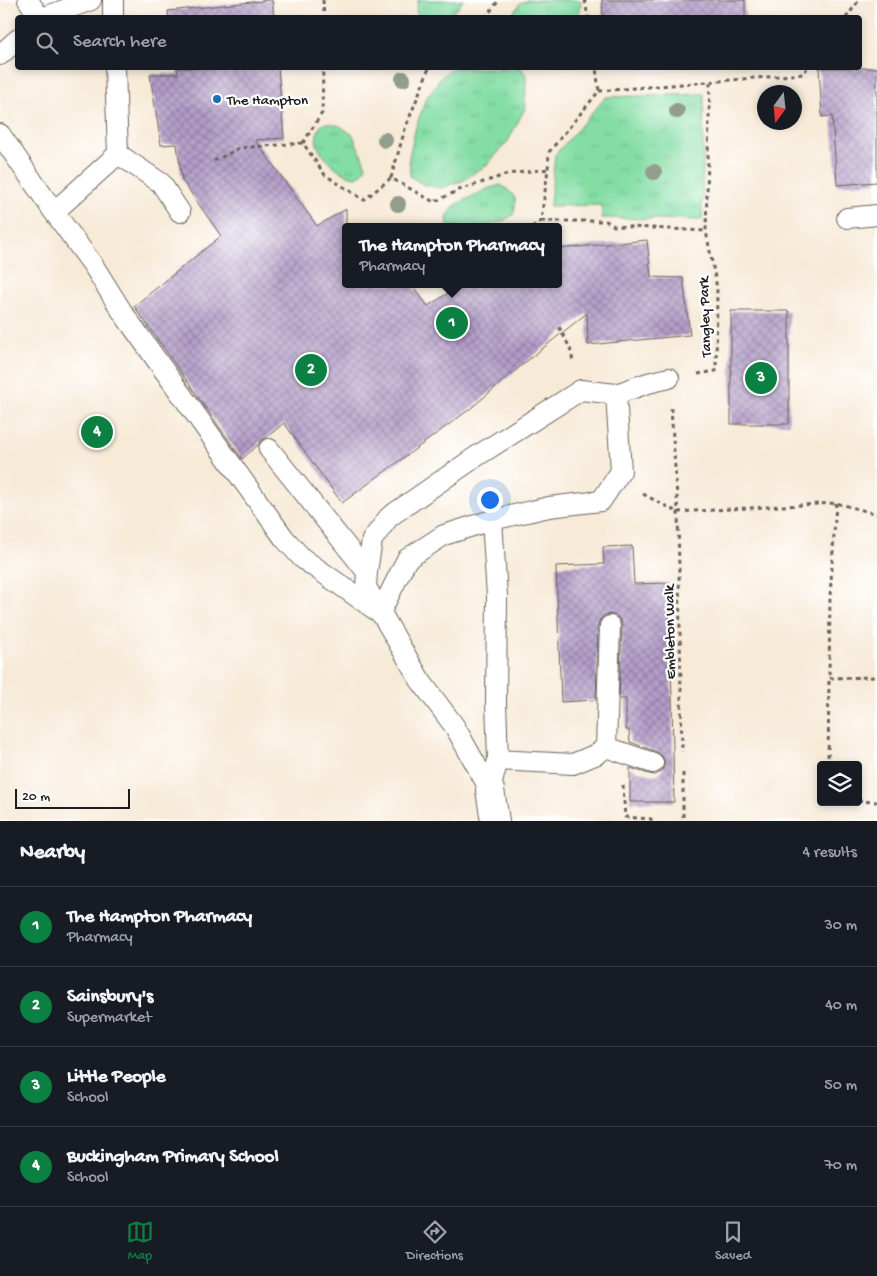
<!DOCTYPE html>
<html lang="en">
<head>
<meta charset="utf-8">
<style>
	:root { --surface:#171b24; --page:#20242c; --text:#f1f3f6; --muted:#9ea1a6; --line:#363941; --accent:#0b8043 }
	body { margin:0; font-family:"Gochi Hand",sans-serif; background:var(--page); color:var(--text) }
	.controls { position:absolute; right:15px; bottom:15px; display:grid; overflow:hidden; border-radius:5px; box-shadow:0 2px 8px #0003 }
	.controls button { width:45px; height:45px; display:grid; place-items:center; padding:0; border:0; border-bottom:1px solid var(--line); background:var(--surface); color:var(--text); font:25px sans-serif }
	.compass { position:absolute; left:757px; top:85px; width:45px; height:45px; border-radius:50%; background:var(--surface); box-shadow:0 2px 8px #0003; rotate:195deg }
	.scale { position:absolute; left:15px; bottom:12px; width:115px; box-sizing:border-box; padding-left:5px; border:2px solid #1c1c1c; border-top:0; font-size:14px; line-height:18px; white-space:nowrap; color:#1c1c1c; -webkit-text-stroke:4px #fff; paint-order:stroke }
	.you { position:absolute; left:489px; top:499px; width:18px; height:18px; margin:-12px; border:4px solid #fff; border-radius:50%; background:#1a73e8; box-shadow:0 0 0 8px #1a73e833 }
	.badge { display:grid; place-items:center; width:32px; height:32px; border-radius:50%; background:var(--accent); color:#fff; font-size:16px; font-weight:700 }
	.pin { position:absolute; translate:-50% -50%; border:2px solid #fff; box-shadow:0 1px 5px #0006 }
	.popup { position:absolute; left:342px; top:223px; width:220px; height:65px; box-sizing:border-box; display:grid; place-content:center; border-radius:5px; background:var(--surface); filter:drop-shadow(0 1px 4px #0005); font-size:16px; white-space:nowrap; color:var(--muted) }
	.popup b { font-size:19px; color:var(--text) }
	.popup::after { content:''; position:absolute; left:50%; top:100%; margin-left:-10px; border:10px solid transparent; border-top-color:var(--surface) }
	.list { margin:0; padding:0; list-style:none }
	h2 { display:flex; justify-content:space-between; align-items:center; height:65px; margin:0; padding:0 20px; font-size:21px }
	h2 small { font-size:16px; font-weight:400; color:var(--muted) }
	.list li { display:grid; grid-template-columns:32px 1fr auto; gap:15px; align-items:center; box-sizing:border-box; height:80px; padding:0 20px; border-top:1px solid var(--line) }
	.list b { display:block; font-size:19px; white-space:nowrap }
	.list p { margin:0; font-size:16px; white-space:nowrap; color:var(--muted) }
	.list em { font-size:16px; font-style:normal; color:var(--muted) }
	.icon { flex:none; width:28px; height:28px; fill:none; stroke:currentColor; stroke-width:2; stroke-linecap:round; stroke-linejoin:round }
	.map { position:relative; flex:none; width:877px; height:821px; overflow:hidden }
	.search { position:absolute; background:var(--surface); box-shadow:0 2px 8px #0003; left:15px; right:15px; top:15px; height:55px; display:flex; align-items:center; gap:12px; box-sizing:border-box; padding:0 18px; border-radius:5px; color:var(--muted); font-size:19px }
	.sheet { height:385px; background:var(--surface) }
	nav { display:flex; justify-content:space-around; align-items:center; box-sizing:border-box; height:70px; border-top:1px solid var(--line); background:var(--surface); font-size:14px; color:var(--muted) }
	nav a { display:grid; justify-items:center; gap:2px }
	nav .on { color:var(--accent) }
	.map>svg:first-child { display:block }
	.grass { fill:url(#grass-tufts); stroke:#507d60 }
	.building { fill:url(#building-cross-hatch) }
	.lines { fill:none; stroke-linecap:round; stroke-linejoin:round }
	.lane-casing { stroke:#69645d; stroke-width:22 }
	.street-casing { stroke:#69645d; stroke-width:30 }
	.path { stroke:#69645d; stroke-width:3; stroke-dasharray:4 4; stroke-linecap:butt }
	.lane { stroke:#fff; stroke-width:20 }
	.street { stroke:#fff; stroke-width:28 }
	.tree { fill:#929e8b }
	.poi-dot { fill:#1f6fb2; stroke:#fff; stroke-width:2 }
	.labels { text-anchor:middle; stroke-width:4.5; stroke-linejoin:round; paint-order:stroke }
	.poi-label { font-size:15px; fill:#1c1c1c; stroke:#fff; text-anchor:start }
	.street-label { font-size:15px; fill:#1c1c1c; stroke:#fff }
</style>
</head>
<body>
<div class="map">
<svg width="877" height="821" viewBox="0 0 877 821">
	<defs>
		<pattern id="grass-tufts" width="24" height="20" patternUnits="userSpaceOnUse" patternTransform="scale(1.25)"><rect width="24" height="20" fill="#84dea4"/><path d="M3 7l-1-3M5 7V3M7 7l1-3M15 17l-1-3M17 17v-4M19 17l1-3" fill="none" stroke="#71be8d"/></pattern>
		<pattern id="building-cross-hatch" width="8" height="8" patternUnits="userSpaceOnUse" patternTransform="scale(1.25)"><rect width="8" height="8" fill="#b39dc8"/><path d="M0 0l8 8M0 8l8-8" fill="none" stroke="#917fa2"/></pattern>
	</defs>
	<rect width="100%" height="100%" fill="#fff"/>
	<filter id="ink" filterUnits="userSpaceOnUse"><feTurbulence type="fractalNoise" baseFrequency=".02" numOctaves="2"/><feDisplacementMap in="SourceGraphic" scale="10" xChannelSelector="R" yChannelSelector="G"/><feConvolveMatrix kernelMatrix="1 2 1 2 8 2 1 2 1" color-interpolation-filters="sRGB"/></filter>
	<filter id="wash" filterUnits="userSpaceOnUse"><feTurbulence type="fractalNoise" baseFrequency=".0096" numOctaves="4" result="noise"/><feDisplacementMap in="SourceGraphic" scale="20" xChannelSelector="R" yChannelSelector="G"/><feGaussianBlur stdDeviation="1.12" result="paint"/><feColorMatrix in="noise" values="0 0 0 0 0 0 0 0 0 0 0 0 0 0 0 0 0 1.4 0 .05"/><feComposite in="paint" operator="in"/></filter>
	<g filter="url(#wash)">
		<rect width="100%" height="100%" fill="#f7ead7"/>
		<!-- grass -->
		<path class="grass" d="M418 0H463L458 8 445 17H419L416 11Z
			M528 0H581L580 12 572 17H511L520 3Z
			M453 68H521L526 76 525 108 508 141 488 164 462 181 440 188 422 184 410 176 409 157 416 127 425 101 440 78Z
			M704 94 702 220 602 218 601 205 550 206 555 155 606 97Z
			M327 123 340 126 353 135 366 166C364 170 361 176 356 177 343 177 320 156 317 144 315 137 318 131 321 125Z
			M501 185C515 195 518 197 513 215L503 221 481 227H452L448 225 447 217 455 205 487 189Z"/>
		<g id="blocks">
			<!-- building -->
			<path class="building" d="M270 0H272L274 18H169L168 11Z
				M602 0H745V18H603Z
				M177 68H278L284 138 255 140 317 226 346 209V284H411L428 306 462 284H558V249L647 240 651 277 683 278 690 335 588 345 587 313 528 360 470 409 342 503 284 423 267 437 261 440 258 445 242 459 134 306 221 236 182 180 177 144 161 145 150 74H178Z
				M819 68H877V182L837 185 832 116 822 117Z
				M731 311H789V424H731Z
				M632 546 634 584 668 583 672 698 674 802H630V768L649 774 655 775 661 772 664 766 665 761 662 756 657 752 630 742 629 730H626V699H619L622 626 621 621 617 616 611 614 605 615 600 619 598 625 596 700 561 702 556 566 604 564 603 547Z"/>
		</g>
	</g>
	<g filter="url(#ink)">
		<use href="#blocks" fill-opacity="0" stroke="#69645d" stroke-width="1"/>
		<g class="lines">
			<!-- lane casing -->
			<g class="lane-casing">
				<path id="lane" d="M28 0 40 18
					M113 0V18
					M42 18 91 0
					M0 55 18 39
					M115 68 118 154
					M0 134 54 212 93 265 123 313 284 538 302 558 380 613 407 559 444 535 492 520 549 507 601 501 621 471 616 394 581 390 477 456 389 517 372 540 367 572 366 587 420 680 455 727 490 790 498 760 496 702 497 596 492 520
					M118 154 161 183 180 212
					M54 212 118 154
					M847 218 877 215
					M616 394 648 383 669 378
					M269 449 367 572
					M606 747 653 763
					M498 760 573 764 597 754 606 747 610 626"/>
			</g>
			<!-- street casing -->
			<g class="street-casing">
				<path id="street" d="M490 790 495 821"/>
			</g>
			<!-- path -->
			<path class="path" d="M323 0 324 18
				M585 0 588 18
				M485 18 499 0
				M846 18 859 0
				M599 91 803 74 807 68
				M303 143 322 113 323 68
				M214 161 239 148 303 143 325 175 364 200 391 178 434 202 459 190 508 174 548 169
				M391 178 405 129 429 68
				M541 221H606L614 226 706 231
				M532 227 541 221 548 169 549 152 599 91 596 68
				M559 327 570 348 573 361
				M698 374 716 371 717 288 706 231 710 82
				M671 408 678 512 682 752
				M643 494 677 512
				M836 503 830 597 829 678 877 677
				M678 512 836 503 877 514
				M828 765 829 678
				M683 773V821
				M623 785 625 817 651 819 652 821
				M858 801 877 802"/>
			<!-- lane -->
			<use href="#lane" class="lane"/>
			<!-- street -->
			<use href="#street" class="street"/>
		</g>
		<!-- trees -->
		<g class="tree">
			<circle cx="403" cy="79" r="8"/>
			<circle cx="677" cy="111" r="8"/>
			<circle cx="385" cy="140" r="8"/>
			<circle cx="654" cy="172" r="8"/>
			<circle cx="398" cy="204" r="8"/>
		</g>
	</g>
	<!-- markers -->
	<circle class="poi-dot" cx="217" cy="99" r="5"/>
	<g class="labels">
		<!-- poi labels -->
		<g class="poi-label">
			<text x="227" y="104">The Hampton</text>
		</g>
		<!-- street labels -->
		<g class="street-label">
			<text transform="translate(704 317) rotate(-92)" y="5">Tangley Park</text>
			<text transform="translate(669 632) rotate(-91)" y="5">Embleton Walk</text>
		</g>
	</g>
</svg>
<div class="controls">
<button><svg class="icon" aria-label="layers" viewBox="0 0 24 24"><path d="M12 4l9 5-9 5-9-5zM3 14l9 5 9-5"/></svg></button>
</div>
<svg class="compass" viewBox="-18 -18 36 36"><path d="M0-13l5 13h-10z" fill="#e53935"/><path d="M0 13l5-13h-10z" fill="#9ea1a6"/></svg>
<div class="scale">20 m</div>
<div class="you"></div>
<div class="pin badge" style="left:452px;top:323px">1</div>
<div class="popup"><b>The Hampton Pharmacy</b>Pharmacy</div>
<div class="pin badge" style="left:311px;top:370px">2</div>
<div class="pin badge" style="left:761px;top:378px">3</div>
<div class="pin badge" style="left:97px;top:432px">4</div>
<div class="search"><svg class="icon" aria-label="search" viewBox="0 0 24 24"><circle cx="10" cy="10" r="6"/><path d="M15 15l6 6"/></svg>Search here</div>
</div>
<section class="sheet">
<h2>Nearby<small>4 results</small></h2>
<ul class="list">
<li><span class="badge">1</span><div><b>The Hampton Pharmacy</b><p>Pharmacy</p></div><em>30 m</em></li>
<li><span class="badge">2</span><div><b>Sainsbury's</b><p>Supermarket</p></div><em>40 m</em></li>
<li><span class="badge">3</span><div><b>Little People</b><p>School</p></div><em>50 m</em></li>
<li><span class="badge">4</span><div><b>Buckingham Primary School</b><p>School</p></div><em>70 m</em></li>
</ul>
</section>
<nav>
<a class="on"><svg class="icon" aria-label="map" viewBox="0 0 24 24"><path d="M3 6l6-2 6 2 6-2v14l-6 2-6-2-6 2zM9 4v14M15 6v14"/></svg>Map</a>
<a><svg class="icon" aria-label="directions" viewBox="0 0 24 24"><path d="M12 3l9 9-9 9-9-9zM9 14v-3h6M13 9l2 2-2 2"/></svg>Directions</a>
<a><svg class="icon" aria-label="saved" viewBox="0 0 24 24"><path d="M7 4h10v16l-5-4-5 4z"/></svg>Saved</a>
</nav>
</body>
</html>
